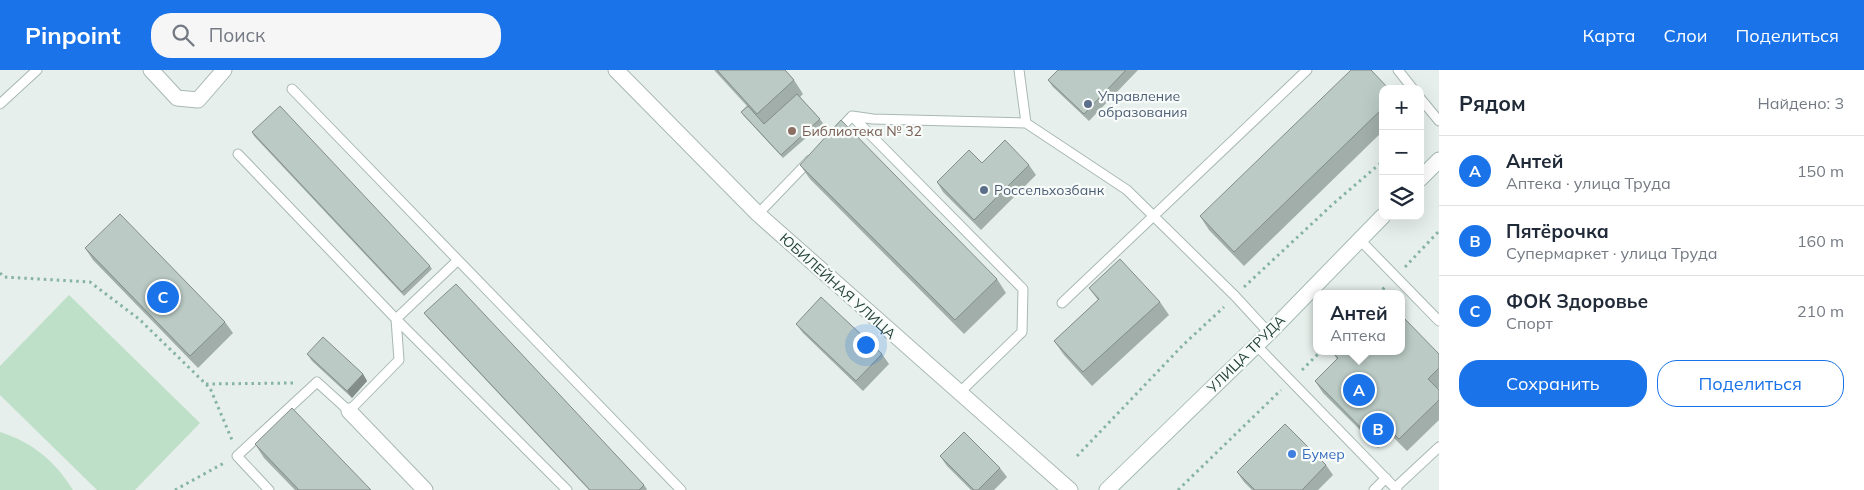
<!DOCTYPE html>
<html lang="ru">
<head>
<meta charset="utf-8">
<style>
	:root { --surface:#fff; --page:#f6f6f7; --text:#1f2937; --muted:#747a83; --line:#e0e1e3; --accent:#1a73e8 }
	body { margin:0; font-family:Mulish,sans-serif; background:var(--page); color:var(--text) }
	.controls { position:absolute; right:15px; top:15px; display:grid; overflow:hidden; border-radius:10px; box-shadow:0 5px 20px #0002 }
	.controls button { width:45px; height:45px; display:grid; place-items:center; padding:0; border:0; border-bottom:1px solid var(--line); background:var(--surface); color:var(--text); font:25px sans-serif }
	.you { position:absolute; left:865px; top:274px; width:18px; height:18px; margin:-12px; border:4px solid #fff; border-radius:50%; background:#1a73e8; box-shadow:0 0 0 8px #1a73e833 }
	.badge { display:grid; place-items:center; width:32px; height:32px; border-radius:50%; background:var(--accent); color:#fff; font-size:16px; font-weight:700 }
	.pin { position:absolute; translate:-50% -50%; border:2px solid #fff; box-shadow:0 1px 5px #0006 }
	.popup { position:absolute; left:1313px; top:220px; width:92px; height:65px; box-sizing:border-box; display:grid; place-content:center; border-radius:10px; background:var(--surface); filter:drop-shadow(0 1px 4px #0005); font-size:16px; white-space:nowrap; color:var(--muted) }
	.popup b { font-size:19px; color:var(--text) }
	.popup::after { content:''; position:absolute; left:50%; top:100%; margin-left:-10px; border:10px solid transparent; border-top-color:var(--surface) }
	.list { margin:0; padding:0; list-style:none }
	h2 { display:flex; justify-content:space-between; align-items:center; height:65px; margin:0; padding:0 20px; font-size:21px }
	h2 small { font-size:16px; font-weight:400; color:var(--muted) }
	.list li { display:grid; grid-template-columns:32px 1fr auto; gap:15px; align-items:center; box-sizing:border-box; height:70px; padding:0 20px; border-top:1px solid var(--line) }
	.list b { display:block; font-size:19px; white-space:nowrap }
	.list p { margin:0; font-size:16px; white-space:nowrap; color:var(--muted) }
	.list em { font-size:16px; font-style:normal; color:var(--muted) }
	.actions { display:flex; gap:10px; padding:15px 20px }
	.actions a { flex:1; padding:11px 0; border:1px solid var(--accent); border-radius:20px; text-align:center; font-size:18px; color:var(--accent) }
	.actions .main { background:var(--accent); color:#fff }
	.icon { flex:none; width:28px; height:28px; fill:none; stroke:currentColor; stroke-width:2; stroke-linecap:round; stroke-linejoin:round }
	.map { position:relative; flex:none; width:1439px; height:420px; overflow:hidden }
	header { display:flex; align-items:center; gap:30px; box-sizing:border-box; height:70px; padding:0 25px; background:var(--accent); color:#fff }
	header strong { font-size:24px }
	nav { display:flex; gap:28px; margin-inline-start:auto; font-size:18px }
	.search { width:350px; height:45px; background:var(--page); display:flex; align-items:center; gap:12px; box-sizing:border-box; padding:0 18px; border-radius:20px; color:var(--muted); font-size:19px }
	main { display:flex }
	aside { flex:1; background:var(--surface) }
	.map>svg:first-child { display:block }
	.green { fill:#bfe0c8 }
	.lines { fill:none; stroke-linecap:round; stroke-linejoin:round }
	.lane-casing { stroke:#a8b8b2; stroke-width:11 }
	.street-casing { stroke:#a8b8b2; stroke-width:17 }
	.secondary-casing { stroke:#a4bbb3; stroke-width:17 }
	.path { stroke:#86b3a5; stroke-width:3; stroke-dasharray:2.5 4; stroke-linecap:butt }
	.lane { stroke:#fff; stroke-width:9 }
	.street { stroke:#fff; stroke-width:15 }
	.secondary { stroke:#fff; stroke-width:15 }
	.wall { fill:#a1aea9 }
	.shaded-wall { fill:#838d89 }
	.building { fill:#bbcac4; stroke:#838d89 }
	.service-dot { fill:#5c6f8a; stroke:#f7fbf9; stroke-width:2 }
	.education-dot { fill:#8d6e63; stroke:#f7fbf9; stroke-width:2 }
	.shop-dot { fill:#3f7fe0; stroke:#f7fbf9; stroke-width:2 }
	.labels { text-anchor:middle; stroke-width:4.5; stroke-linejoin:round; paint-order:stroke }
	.service-label { font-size:14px; fill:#4e5e75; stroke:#f7fbf9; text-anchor:start }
	.education-label { font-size:14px; fill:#785e54; stroke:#f7fbf9; text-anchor:start }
	.street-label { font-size:14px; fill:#24423a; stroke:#f7fbf9 }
	.shop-label { font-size:14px; fill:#366cbe; stroke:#f7fbf9; text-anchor:start }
</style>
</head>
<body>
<header>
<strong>Pinpoint</strong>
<div class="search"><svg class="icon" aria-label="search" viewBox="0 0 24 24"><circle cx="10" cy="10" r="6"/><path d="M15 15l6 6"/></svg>Поиск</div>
<nav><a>Карта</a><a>Слои</a><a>Поделиться</a></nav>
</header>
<main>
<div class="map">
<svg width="1439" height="420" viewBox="0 0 1439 420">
	<rect width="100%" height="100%" fill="#e6efeb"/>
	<!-- green -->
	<path class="green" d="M69 225 200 353 135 420H97L0 325V296Z
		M0 362C32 372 55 391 73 420H0Z"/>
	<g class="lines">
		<!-- lane casing -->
		<g class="lane-casing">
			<path id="lane" d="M1019 0 1026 53
				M1398 0 1413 19
				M292 19 681 420
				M1420 28 1439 51
				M0 34 37 0
				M852 46 1023 219 1022 262 959 323
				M838 61 852 46 873 49 1026 53 1127 120 1235 226 1269 263
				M238 84 396 249 567 420
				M758 144 810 90
				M1360 170 1439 251
				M1062 233 1307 0
				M1256 275 1397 420
				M1395 418 1439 377
				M269 420 237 386 317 312 349 341 399 290 396 249 457 191
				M1374 420 1386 408"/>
		</g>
		<!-- street casing -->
		<g class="street-casing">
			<path id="street" d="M151 0 177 28 198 30 224 0
				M616 0 758 144 1070 420
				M349 341 425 420"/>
		</g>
		<!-- secondary casing -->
		<g class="secondary-casing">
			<path id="secondary" d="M1420 109 1439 90
				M1107 420 1269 263 1383 146"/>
		</g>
		<!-- path -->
		<path class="path" d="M1405 197 1439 161
			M0 203 4 207 90 212 139 249 210 318 232 370
			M1244 217 1333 134 1383 91
			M1378 224 1385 217
			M1302 300 1321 281
			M206 314 294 313
			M1077 386 1183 275 1224 237
			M175 420 224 393
			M1178 420 1281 320"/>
		<!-- lane -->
		<use href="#lane" class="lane"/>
		<!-- street -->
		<use href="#street" class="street"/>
		<!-- secondary -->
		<use href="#secondary" class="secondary"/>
	</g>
	<!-- wall -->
	<path class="wall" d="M714 0H785L794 10 803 24 800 27 823 53 783 88 744 46 741 42 747 36Z
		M1058 0H1138L1089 51 1053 17 1048 10Z
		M1383 19V61L1244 196 1209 160 1200 146Z
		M252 62 430 196 432 199 404 226 254 66Z
		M800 95 997 209 1006 223 964 264 810 109Z
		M1029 95 1036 105 981 160 943 122 937 112Z
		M85 178 225 252 233 263 198 298 93 190Z
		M1089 218 1160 232 1169 245 1092 316 1064 285 1054 271 1098 230Z
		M424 243 644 415 647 419 646 420H589L427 247Z
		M796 254 882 284 889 294 863 321 803 263Z
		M1333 283 1439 284V318L1438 319 1439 320V350L1407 381 1391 365 1378 378 1323 323 1315 311 1337 289Z
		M307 284 363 304 367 311 352 328 312 291Z
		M255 374 371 420H295L264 388Z
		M940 386 1000 398 1007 407 994 420H971L947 396Z
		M1326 395 1333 405 1318 420H1252L1244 412 1237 402Z"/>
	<!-- shaded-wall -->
	<path class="shaded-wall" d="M363 304 367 311 352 328 347 321Z"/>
	<!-- building -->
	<path class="building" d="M717 0H785L794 10 757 44Z
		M1058 0H1126L1084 44 1048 10Z
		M1351 0H1371L1389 19H1383V38L1234 182 1200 146Z
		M797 24 820 49 781 85 741 42 748 36 764 54Z
		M280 36 430 196 402 222 252 62Z
		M841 50 997 209 955 250 800 95Z
		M1005 70 1029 95 974 150 937 112 969 80 982 93Z
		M120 144 225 252 190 286 85 178Z
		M1120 189 1160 232 1083 302 1054 271 1099 229 1089 218Z
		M456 214 644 415 639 420H590L424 243Z
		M821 227 882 284 856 311 796 254Z
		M1402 246 1439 284V298L1428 309 1439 320V330L1399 369 1383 353 1369 366 1315 311 1338 288 1333 283 1335 281H1402Z
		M323 267 363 304 347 321 307 284Z
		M292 338 371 420H299L255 374Z
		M1285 354 1326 395 1302 420H1255L1237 402Z
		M964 362 1000 398 978 420H974L940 386Z"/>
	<!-- markers -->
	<g class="service-dot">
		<circle cx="1088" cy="34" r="5"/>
		<circle cx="984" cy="120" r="5"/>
	</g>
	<circle class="education-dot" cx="792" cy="61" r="5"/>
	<circle class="shop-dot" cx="1292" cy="384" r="5"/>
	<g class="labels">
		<!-- service labels -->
		<g class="service-label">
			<text x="1098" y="31">Управление<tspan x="1098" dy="16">образования</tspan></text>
			<text x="994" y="125">Россельхозбанк</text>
		</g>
		<!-- education labels -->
		<g class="education-label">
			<text x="802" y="66">Библиотека № 32</text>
		</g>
		<!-- street labels -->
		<g class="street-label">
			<text transform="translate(838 216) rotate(42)" y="5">ЮБИЛЕЙНАЯ УЛИЦА</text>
			<text transform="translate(1246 284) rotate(-45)" y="5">УЛИЦА ТРУДА</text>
		</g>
		<!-- shop labels -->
		<g class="shop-label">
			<text x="1302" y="389">Бумер</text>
		</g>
	</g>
</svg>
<div class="controls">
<button>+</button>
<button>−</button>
<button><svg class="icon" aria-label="layers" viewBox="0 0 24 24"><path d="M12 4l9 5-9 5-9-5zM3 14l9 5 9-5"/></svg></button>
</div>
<div class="you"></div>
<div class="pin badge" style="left:1359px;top:320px">A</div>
<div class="popup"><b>Антей</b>Аптека</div>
<div class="pin badge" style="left:1378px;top:359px">B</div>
<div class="pin badge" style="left:163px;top:227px">C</div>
</div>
<aside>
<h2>Рядом<small>Найдено: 3</small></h2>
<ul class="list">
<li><span class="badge">A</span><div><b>Антей</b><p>Аптека · улица Труда</p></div><em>150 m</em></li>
<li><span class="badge">B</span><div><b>Пятёрочка</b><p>Супермаркет · улица Труда</p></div><em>160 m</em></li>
<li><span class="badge">C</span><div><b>ФОК Здоровье</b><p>Спорт</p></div><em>210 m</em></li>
</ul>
<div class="actions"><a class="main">Сохранить</a><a>Поделиться</a></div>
</aside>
</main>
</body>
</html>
